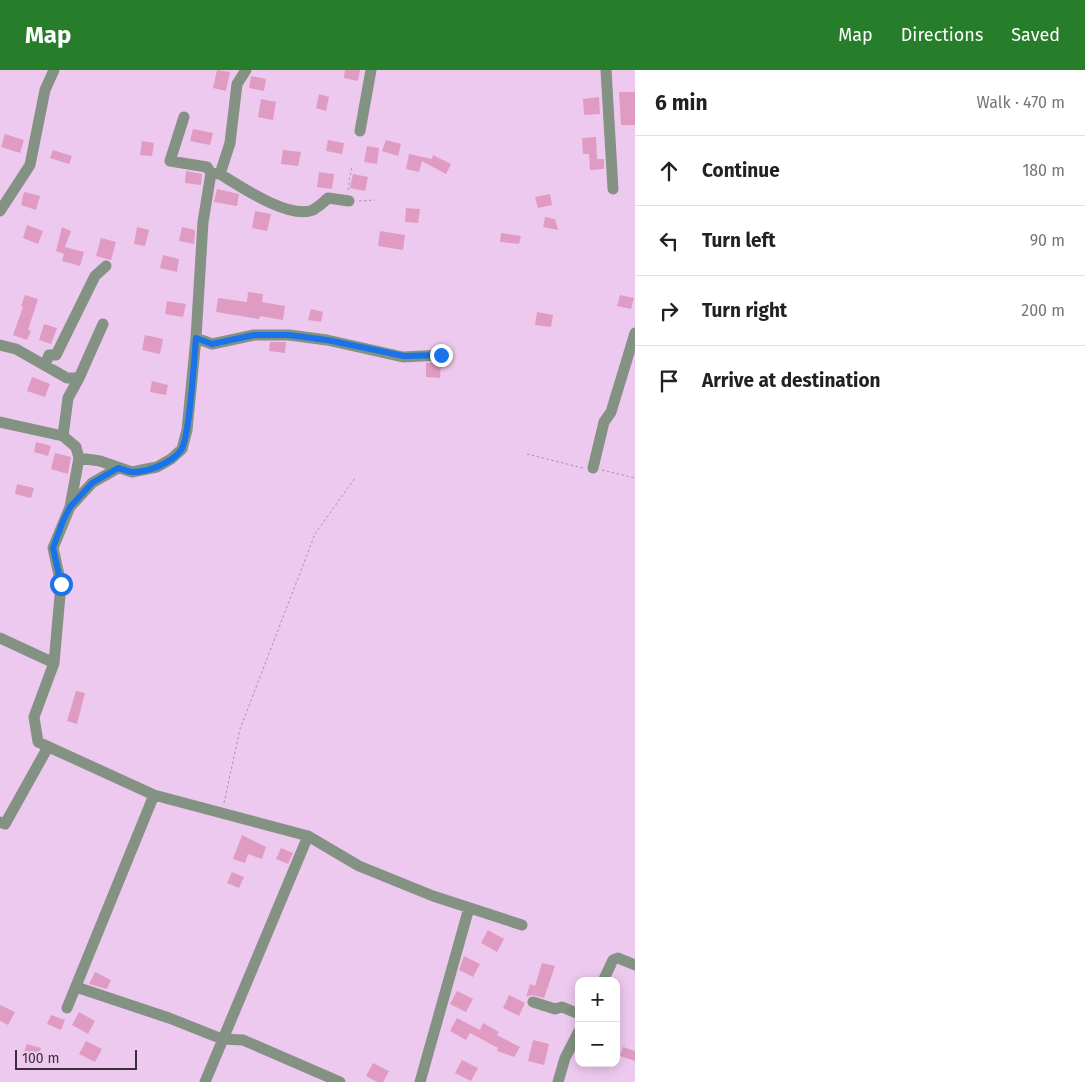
<!DOCTYPE html>
<html lang="en">
<head>
<meta charset="utf-8">
<style>
	:root { --surface:#fff; --page:#f2f2f2; --text:#202124; --muted:#757577; --line:#e0e0e0; --accent:#267d2a }
	body { margin:0; font-family:"Fira Sans",sans-serif; background:var(--page); color:var(--text) }
	.controls { position:absolute; right:15px; bottom:15px; display:grid; overflow:hidden; border-radius:10px; box-shadow:0 2px 12px #0003 }
	.controls button { width:45px; height:45px; display:grid; place-items:center; padding:0; border:0; border-bottom:1px solid var(--line); background:var(--surface); color:var(--text); font:25px sans-serif }
	.scale { position:absolute; left:15px; bottom:12px; width:122px; box-sizing:border-box; padding-left:5px; border:2px solid #3b2e3d; border-top:0; font-size:14px; line-height:18px; white-space:nowrap; color:#3b2e3d; -webkit-text-stroke:4px #edc9ef; paint-order:stroke }
	.stop { position:absolute; width:15px; height:15px; margin:-11px; border:4px solid #1a73e8; border-radius:50%; background:#fff }
	.stop.end { background:#1a73e8; border-color:#fff; box-shadow:0 1px 5px #0008 }
	.list { margin:0; padding:0; list-style:none }
	h2 { display:flex; justify-content:space-between; align-items:center; height:65px; margin:0; padding:0 20px; font-size:21px }
	h2 small { font-size:16px; font-weight:400; color:var(--muted) }
	.list li { display:grid; grid-template-columns:32px 1fr auto; gap:15px; align-items:center; box-sizing:border-box; height:70px; padding:0 20px; border-top:1px solid var(--line) }
	.list b { display:block; font-size:19px; white-space:nowrap }
	.list em { font-size:16px; font-style:normal; color:var(--muted) }
	.icon { flex:none; width:28px; height:28px; fill:none; stroke:currentColor; stroke-width:2; stroke-linecap:round; stroke-linejoin:round }
	.map { position:relative; flex:none; width:635px; height:1012px; overflow:hidden }
	header { display:flex; align-items:center; gap:30px; box-sizing:border-box; height:70px; padding:0 25px; background:var(--accent); color:#fff }
	header strong { font-size:24px }
	nav { display:flex; gap:28px; margin-inline-start:auto; font-size:18px }
	main { display:flex }
	aside { flex:1; background:var(--surface) }
	.map>svg:first-child { display:block }
	.building { fill:#e09bc3 }
	.lines { fill:none; stroke-linecap:round; stroke-linejoin:round }
	.path { stroke:#ac90ae; stroke-width:1; stroke-dasharray:2.5 2.5; stroke-linecap:butt }
	.minor { stroke:#839282; stroke-width:11 }
	.route { stroke:#1a73e8; stroke-width:6 }
</style>
</head>
<body>
<header>
<strong>Map</strong>
<nav><a>Map</a><a>Directions</a><a>Saved</a></nav>
</header>
<main>
<div class="map">
<svg width="635" height="1012" viewBox="0 0 635 1012">
	<rect width="100%" height="100%" fill="#edc9ef"/>
	<!-- building -->
	<path class="building" d="M217 0 230 2 226 21 213 18Z
		M345 0H360L358 11 344 8Z
		M251 6 266 9 264 21 249 18Z
		M619 22H635V55H621Z
		M319 24 329 27 326 41 316 38Z
		M599 27 600 44 584 45 583 29Z
		M261 29 276 32 273 50 258 47Z
		M193 59 213 63 210 75 190 71Z
		M5 64 24 70 20 83 1 77Z
		M596 67 597 89H604V99L590 100 589 84H583L582 68Z
		M328 70 344 73 342 84 326 81Z
		M386 70 401 74 398 86 382 81Z
		M142 71 154 73 152 86 140 85Z
		M367 76 379 78 377 94 364 92Z
		M53 80 72 86 69 94 50 88Z
		M283 80 301 82 298 96 281 94Z
		M409 84 432 89 433 85 451 94 446 104 422 91 419 102 406 99Z
		M186 101 202 104 201 115 185 113Z
		M319 102 334 104 332 119 317 117Z
		M353 104 368 107 365 121 350 118Z
		M217 119 239 124 237 136 214 132Z
		M24 122 40 126 36 140 21 135Z
		M550 124 552 135 538 138 535 127Z
		M406 138 420 139 418 153 405 152Z
		M255 141 271 144 267 161 252 158Z
		M545 147 555 149 558 160 543 157Z
		M27 155 43 161 38 174 23 168Z
		M62 157 71 161 65 177 84 182 80 196 62 191 64 184 56 181Z
		M137 157 149 160 145 176 134 174Z
		M182 157 195 160 194 174 179 171Z
		M380 161 405 165 403 180 378 176Z
		M501 163 521 166 519 174 500 172Z
		M101 168 116 172 111 190 96 186Z
		M163 185 179 189 177 202 160 198Z
		M248 222 263 224 262 232 285 236 283 250 260 246 259 249 216 242 218 228 247 232Z
		M25 225 38 229 28 260 31 261 27 270 13 265 23 237 21 236Z
		M620 225 634 228 631 239 617 236Z
		M167 231 186 234 183 247 165 244Z
		M311 239 323 242 321 252 308 250Z
		M537 242 553 245 551 257 535 255Z
		M44 254 57 258 51 274 39 270Z
		M145 265 163 269 160 284 142 280Z
		M270 272H286L285 283 269 281Z
		M426 293H441L440 308 426 307Z
		M32 307 50 314 45 327 27 321Z
		M152 311 168 315 166 325 150 322Z
		M36 372 51 376 48 386 34 382Z
		M55 383 71 387 68 404 51 399Z
		M17 414 34 418 31 428 15 424Z
		M76 621 85 623 77 654 67 651Z
		M242 765 266 777 262 789 248 784 245 793 233 789Z
		M281 778 293 783 288 794 276 789Z
		M232 802 244 807 239 818 227 813Z
		M488 860 504 869 497 882 481 873Z
		M464 886 480 894 473 907 459 900Z
		M542 893 555 896 544 928 532 925 526 927 530 914 535 916Z
		M95 902 111 910 107 919 89 914Z
		M457 921 473 929 466 942 450 934Z
		M509 925 525 933 519 946 503 938Z
		M0 935 15 942 8 955 0 951Z
		M79 942 95 951 88 964 72 955Z
		M51 945 65 950 61 960 47 954Z
		M457 948 480 960 483 953 499 962 497 965 520 977 514 987 497 981 498 978 470 963 466 970 450 961Z
		M533 970 549 974 544 995 528 991Z
		M86 971 102 979 95 992 79 984Z
		M27 974 41 978 37 993 22 988Z
		M623 977 635 981V991L620 986Z
		M462 990 478 998 471 1011 455 1003Z
		M373 993 389 1001 383 1012H377L366 1006Z"/>
	<g class="lines">
		<!-- path -->
		<path class="path" d="M348 120 352 95
			M359 131 375 130
			M527 384 583 398
			M602 400 635 408
			M224 733 240 659 315 464 355 408"/>
		<!-- minor -->
		<path class="minor" d="M606 0 613 119
			M184 47 170 91 207 97 211 103
			M360 61 371 0
			M220 104C240 116 289 150 313 140 318 137 324 132 328 128L349 131
			M0 141 30 95 45 20 54 0
			M196 268 203 152 211 103 220 104 230 73 237 14 246 0
			M0 275 16 279 67 308H79L103 254
			M45 295 49 285H56L95 206 106 196
			M79 308 68 328 63 366 76 377 79 388
			M0 352 63 366
			M593 398 604 352 611 342 635 263
			M70 437 92 413 118 398
			M0 568 54 593 61 514 53 478 70 437 79 388 100 391 132 402 157 397 171 389 182 379 187 360 196 268 212 274 254 265H289L327 270 403 287 441 285
			M54 593 34 647 38 672 154 725 308 766 359 796 433 826 522 855
			M0 752 5 754 48 677
			M603 911 613 890 618 888 635 895
			M76 917 169 948 222 969 243 970 340 1012
			M533 932 555 939 562 937 579 944
			M67 938 154 725
			M205 1012 308 766
			M420 1012 469 838
			M558 1012 565 988 579 961"/>
	</g>
	<g class="lines">
		<!-- route -->
		<path class="route" d="M61 514 53 478 63 451 70 437 92 413 118 398C122 399 128 402 133 402 148 402 172 393 181 380 190 367 194 288 196 268L212 274 254 265H289L327 270 404 286 441 285"/>
	</g>
</svg>
<div class="controls">
<button>+</button>
<button>−</button>
</div>
<div class="scale">100 m</div>
<div class="stop" style="left:61px;top:514px"></div>
<div class="stop end" style="left:441px;top:285px"></div>
</div>
<aside>
<h2>6 min<small>Walk · 470 m</small></h2>
<ul class="list">
<li><svg class="icon" aria-label="ahead" viewBox="0 0 24 24"><path d="M12 20V5M6 11l6-6 6 6"/></svg><div><b>Continue</b></div><em>180 m</em></li>
<li><svg class="icon" aria-label="left" viewBox="0 0 24 24"><path d="M17 20v-9H6M10 6l-5 5 5 5"/></svg><div><b>Turn left</b></div><em>90 m</em></li>
<li><svg class="icon" aria-label="right" viewBox="0 0 24 24"><path d="M7 20v-9h11M14 6l5 5-5 5"/></svg><div><b>Turn right</b></div><em>200 m</em></li>
<li><svg class="icon" aria-label="arrive" viewBox="0 0 24 24"><path d="M6 21V4h12l-3 4 3 4H6"/></svg><div><b>Arrive at destination</b></div></li>
</ul>
</aside>
</main>
</body>
</html>
